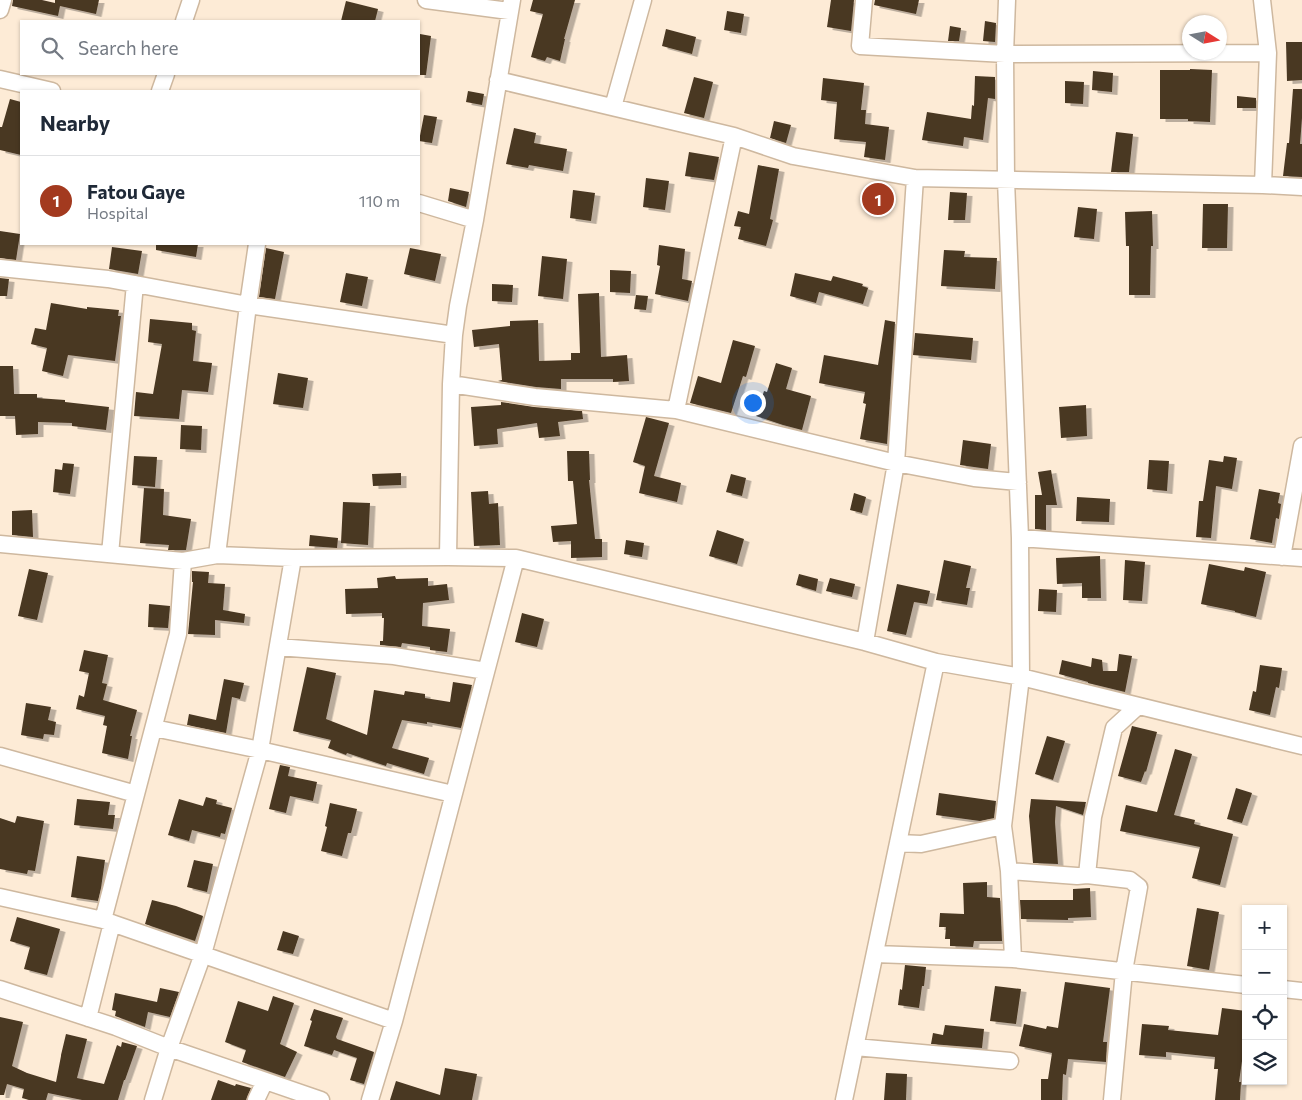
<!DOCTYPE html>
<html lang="en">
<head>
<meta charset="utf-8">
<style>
	:root { --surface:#fff; --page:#f2f2f3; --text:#1f2937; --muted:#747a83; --line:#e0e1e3; --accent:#a33a1f }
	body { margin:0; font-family:Commissioner,sans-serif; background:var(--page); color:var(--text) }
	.controls { position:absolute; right:15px; bottom:15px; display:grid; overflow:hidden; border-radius:0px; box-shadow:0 1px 4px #0004 }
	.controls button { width:45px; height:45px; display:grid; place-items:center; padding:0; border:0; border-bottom:1px solid var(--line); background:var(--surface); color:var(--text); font:25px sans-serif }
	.compass { position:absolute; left:1182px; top:15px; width:45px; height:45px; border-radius:50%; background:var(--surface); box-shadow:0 1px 4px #0004; rotate:101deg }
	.you { position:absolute; left:752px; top:402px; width:18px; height:18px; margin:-12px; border:4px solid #fff; border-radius:50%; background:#1a73e8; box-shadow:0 0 0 8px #1a73e833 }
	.badge { display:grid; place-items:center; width:32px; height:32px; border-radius:50%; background:var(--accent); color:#fff; font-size:16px; font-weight:700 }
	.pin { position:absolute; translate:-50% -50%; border:2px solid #fff; box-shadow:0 1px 5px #0006 }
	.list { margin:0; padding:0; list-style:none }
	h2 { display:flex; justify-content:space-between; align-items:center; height:65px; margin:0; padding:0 20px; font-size:21px }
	h2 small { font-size:16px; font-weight:400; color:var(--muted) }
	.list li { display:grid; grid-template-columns:32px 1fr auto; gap:15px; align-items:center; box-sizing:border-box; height:90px; padding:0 20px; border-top:1px solid var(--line) }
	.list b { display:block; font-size:19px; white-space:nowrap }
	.list p { margin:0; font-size:16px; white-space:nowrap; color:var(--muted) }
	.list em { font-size:16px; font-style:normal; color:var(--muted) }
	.icon { flex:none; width:28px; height:28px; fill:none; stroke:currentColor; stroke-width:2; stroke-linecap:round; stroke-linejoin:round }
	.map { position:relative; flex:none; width:1302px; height:1100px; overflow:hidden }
	.search { position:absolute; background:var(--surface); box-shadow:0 1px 4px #0004; left:20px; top:20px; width:400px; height:55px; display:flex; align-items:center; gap:12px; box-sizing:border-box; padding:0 18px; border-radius:0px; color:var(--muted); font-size:19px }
	.panel { position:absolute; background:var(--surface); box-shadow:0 1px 4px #0004; left:20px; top:90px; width:400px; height:155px; border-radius:0px }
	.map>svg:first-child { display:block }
	.building { fill:#493722; filter:url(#shadow) }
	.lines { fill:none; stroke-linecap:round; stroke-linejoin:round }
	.minor-casing { stroke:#ceb89f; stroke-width:19 }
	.minor { stroke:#fff; stroke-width:16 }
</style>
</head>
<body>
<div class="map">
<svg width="1302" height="1100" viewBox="0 0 1302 1100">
	<defs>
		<filter id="shadow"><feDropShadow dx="5.5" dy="3" stdDeviation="0" flood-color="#0004"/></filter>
	</defs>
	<rect width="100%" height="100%" fill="#fdebd6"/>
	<!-- building -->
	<path class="building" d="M13 0H42L55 3V0H99L96 14 60 6 58 16 12 6Z
		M533 0H575L564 39H565L560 61 547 57 545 61 531 57 543 14 530 11Z
		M831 0H854L851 31 827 27Z
		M875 0H919L916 14 874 5Z
		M346 1 378 9 375 21H341Z
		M727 11 744 14 741 33 724 30Z
		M985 21 996 23 995 42 983 41Z
		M950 26 961 28 959 41H948Z
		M666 29 696 37 692 54 662 46Z
		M420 34 431 36 426 75H419V46Z
		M1286 42H1302V80L1287 81Z
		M1190 69 1212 70 1210 122 1188 121V119H1160V70H1190Z
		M1093 71 1113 73 1112 92 1092 90Z
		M975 76 995 77V99L988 98 983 140 964 137 963 146 922 140 927 112 971 119 972 105 974 106Z
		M694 77 713 82 704 118 684 113Z
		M823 78 864 83 861 110H866L865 124 889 127 885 160 864 157 866 142 834 139 837 102 821 100Z
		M1065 81 1084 82 1083 104 1065 103Z
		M1293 89H1302V118L1300 144H1302V177L1283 176 1287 143H1289Z
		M468 91 484 94 482 105 466 102Z
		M1237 96 1256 98V108H1237Z
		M10 99 21 102V155L0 150V127H2Z
		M424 115 437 117 432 143 419 141Z
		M774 121 791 125 786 143 770 138Z
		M514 128 536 133 534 143 567 149 563 171 529 165 528 168 506 164Z
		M1116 132 1133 134 1129 172H1111Z
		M689 152 719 157 714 180 685 176Z
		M758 165 779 169 770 219 773 220 766 246 738 239 741 227 734 226 738 211 749 214Z
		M646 178 669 181 665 210 643 207Z
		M450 188 469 192 466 207 448 201Z
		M573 190 595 193 591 221 570 218Z
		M950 192 967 193 965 220H948Z
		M1203 204H1228L1227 248H1202Z
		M1078 207 1097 209 1094 239 1074 237Z
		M1152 211 1153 246H1151L1150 295H1129V246H1126L1125 212Z
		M0 231 20 234 16 260 0 258Z
		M156 244H198L196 257 156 250Z
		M659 245 685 249 682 279 692 281 688 301 655 294 660 266 657 265Z
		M112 247 142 251 138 274 109 269Z
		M266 248 284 252 275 299 259 297Z
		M410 248 441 254 435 281 404 274Z
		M944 250 965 251 964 257 997 258 995 289 941 286Z
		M542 256 567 259 563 299 538 296Z
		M610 270 631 271 630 293 610 292Z
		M346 273 368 277 362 306 340 302Z
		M795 273 831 281 833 276 863 284 862 286 868 288 863 304 819 292 816 303 790 296Z
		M0 278 9 279 7 296H0Z
		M492 284 513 285 512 302 492 301Z
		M599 293 601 357 627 355 629 381 613 382V379H561V389L536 387 498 381 502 380 499 344 474 347 472 330 510 326V321L538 320 539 361 571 360V353H580L578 294Z
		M636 295 648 296 646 310 634 309Z
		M51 303 87 309V307L119 310 118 316H121L115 361 68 355 63 376 42 371 47 348 31 344 35 328 46 330Z
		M150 319 192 323V330L196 331 193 361 212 363 208 392 182 390 179 419 134 416 136 392 153 394 162 344 148 342Z
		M885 320 895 322 887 444 860 439 866 404 863 403 865 392 819 383 824 355 878 365Z
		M915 333 973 338 971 360 913 355Z
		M733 340 755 346 746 377 743 376 731 413 690 403 698 376 721 383Z
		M776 363 792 368 786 389 811 396 802 430 783 425 756 416 764 391 767 392Z
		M0 366H13L14 394H37V398L65 400V402L109 407 106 430 72 426V423L38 422V434L16 435 15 416H0Z
		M278 373 308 378 303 408 273 404Z
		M501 402 534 407 582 411 583 419 558 422 560 436 539 438 537 423 497 429 498 444 474 446 471 407 501 405Z
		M1086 405 1087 436 1061 438 1059 407Z
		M646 417 669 423 654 476 681 483 677 502 639 493 645 466 633 462Z
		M181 425 202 426 201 450 180 449Z
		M963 440 991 444 988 469 960 465Z
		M567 451H589L590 480H589L595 539H602V557L571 558V541L553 542 551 526 577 524 573 481H568Z
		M134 456 157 457 155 487 132 485Z
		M1224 456 1237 458 1232 489 1216 486 1211 538 1196 537 1199 501H1203L1209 460 1223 462Z
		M1149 460 1169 461 1167 491 1147 489Z
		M63 463 74 464 70 494 53 492 55 469 62 470Z
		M1051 470 1057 505H1046V530L1035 529V495H1042L1038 472Z
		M401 473V485L373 486 372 474Z
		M731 474 746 478 742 496 726 492Z
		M144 488 164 489 163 515 191 519 186 550H168L169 545 140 543Z
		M1259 489 1280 493 1278 503 1281 504 1279 519 1276 518 1272 543 1250 539Z
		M488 491 489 504 498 503 500 545 474 546 471 492Z
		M854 493 866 497 862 513 850 510Z
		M1077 497 1110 499 1109 522 1076 521Z
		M343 502 370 503 368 545 341 543Z
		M32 510 33 537 12 535V511Z
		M717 530 744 539 737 564 709 556Z
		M310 535 338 538 337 548 309 546Z
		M626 540 644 543 642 557 624 554Z
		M1100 556 1101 598H1082V583L1057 584 1056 558Z
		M944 560 971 566 966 588H970L967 605 936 600Z
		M1125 560 1145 562 1142 601 1123 600Z
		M1209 564 1244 571 1245 567 1266 572 1256 617 1235 612V611L1201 604Z
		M29 569 48 573 37 620 18 616Z
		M192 571 209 572 208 583 225 584 223 610 245 614 244 623 215 620V635L188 634 193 582H192Z
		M799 574 818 579 816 591 796 585Z
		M395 576 396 579 428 578V586L447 584 449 600 423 603 422 626 450 629 447 652 430 650V647L402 643 401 647 380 645V641H383L384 618H382V613L346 614 345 589 378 588 377 578Z
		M830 578 855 584 852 597 826 591Z
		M897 584 930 591 927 604 914 602 906 635 887 631Z
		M1039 589 1057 590 1056 612 1038 611Z
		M149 604 170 606 168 628 148 627Z
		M522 613 544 619 537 647 515 642Z
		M84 650 108 655 102 683 107 684 103 700 137 710 130 736H132L128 759 102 753 107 726 103 725 105 716 76 709 79 695 84 697 89 673 79 671Z
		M1119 654 1132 656 1125 692 1088 683V682L1059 674 1062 660 1091 667 1092 658 1102 660 1103 671H1117Z
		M1260 665 1282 668 1279 688 1276 687 1270 715 1249 710 1253 691 1256 692Z
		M307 667 336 673 326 719 367 735 374 690 404 695 405 691 425 694V698L450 702 453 682 472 685 461 728 427 722V724L402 720 392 748 429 758 424 774 387 763 386 766 347 753 346 755 328 748 331 740 293 731Z
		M224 679 244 683 240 699 232 697 226 733 187 725 189 714 216 720Z
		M26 703 51 707 48 720 56 722 54 735 44 734 43 739 21 735Z
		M1132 726 1157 732 1146 772 1145 771 1141 782 1118 776Z
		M1047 736 1065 741 1053 780 1035 774Z
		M1175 749 1192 754 1174 815 1195 820 1194 824 1233 834 1220 885 1192 878 1200 847 1120 831 1126 805 1157 812Z
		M280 765 290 767 288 776 317 782 313 801 290 796 286 813 269 809Z
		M1236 788 1252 793 1242 823 1227 819Z
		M939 793 996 801 994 818 980 821 936 815Z
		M206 797 217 800 216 804 232 808 225 834 221 833 220 837 192 830 189 841 168 835 179 799 203 806Z
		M77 799 110 802 108 815H115L113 829 74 825Z
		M1031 799 1086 802 1083 815 1056 806 1055 822 1058 864 1033 863 1029 816Z
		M330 803 357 809 351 833H348L342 856 321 851 327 827 325 826Z
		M17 816 44 821 35 871 28 870 27 874 0 869V818L15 823Z
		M77 856 105 860 101 888 98 901 71 897Z
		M194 860 213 864 207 892 187 887Z
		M987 882V897L1000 898 1002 941H974L973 947 950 946V939H945L946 927H939L940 913 964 914 963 883Z
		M1090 888 1091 917 1068 918V920L1021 919 1020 900H1073V889Z
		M152 900 176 906 203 916 195 941 145 924Z
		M1197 908 1219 912 1209 970 1187 966Z
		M17 917 60 929 47 975 24 969 30 947 10 941Z
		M283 931 299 936 293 954 277 950Z
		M905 965 926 967 924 986H922L919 1008 898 1005 900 989 902 990Z
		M1065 982 1110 988 1103 1042H1107L1106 1062 1068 1059 1066 1075 1063 1074 1062 1100H1041V1079H1048L1052 1053 1019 1046 1024 1024 1046 1029 1047 1026 1058 1028Z
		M995 986 1021 989 1016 1024 990 1021Z
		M160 988 179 992 170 1017 148 1012 145 1027 115 1016 116 1011 112 1010 115 993 157 1002Z
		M273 996 294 1003 280 1044 297 1052 285 1077 242 1062 246 1050 225 1042 238 1001 268 1011Z
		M1222 1008 1246 1011V1033L1239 1082H1241L1240 1100H1215L1218 1069H1214L1215 1057 1166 1052V1057L1139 1055 1142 1024 1169 1026 1168 1030 1218 1035Z
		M314 1009 343 1018 336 1037 337 1039 374 1052 364 1084 350 1080 357 1058 334 1050 332 1055 304 1046 312 1021 310 1020Z
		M0 1017 23 1022 12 1066 27 1073 56 1082 61 1056V1055L66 1034 87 1039 77 1078 104 1084 117 1045 121 1047 122 1042 137 1046 125 1080H124L118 1100H82L48 1093 46 1100H29L22 1098 24 1089 7 1084 4 1095H0Z
		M945 1025 984 1029 982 1048 931 1044 933 1033 943 1035Z
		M445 1068 477 1074 472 1100H390L396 1081 440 1095Z
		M886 1073 907 1074 906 1100H884Z
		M218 1080 235 1086 236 1084 251 1088 246 1100H211Z"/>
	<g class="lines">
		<!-- minor casing -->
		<g class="minor-casing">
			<path id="minor" d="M426 0 509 11
				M864 0 860 46 1005 54 1268 53
				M1007 0 1005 54 1006 180 1020 538 1021 677 1003 826 1009 871 1013 959
				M1262 0 1268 53 1263 185
				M0 10 3 0
				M184 21 191 0
				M0 79 52 91
				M498 80 734 136 793 156 915 178 1263 185 1302 187
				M160 91 166 74
				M613 107 643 0
				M419 203 475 220
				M0 268 108 279 248 305 454 335
				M451 384 535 397 676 410 896 463 974 478 1018 482
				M676 410 734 136
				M1020 538 1302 558
				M0 544 183 561 217 555 293 558 448 557 516 558 865 642 936 662 1021 677 1302 746
				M110 554 135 284
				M217 555 248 305 257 244
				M448 557 451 384 454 335 458 306 475 220 512 0
				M1282 557 1302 446
				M865 642 896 463 915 178
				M278 647 394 656 486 671
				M154 728 260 750 453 794
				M0 756 136 794
				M898 843 921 844 1003 826
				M1009 871 1077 876 1087 875 1130 880 1139 887 1124 971 1112 1100
				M1087 875 1093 817 1114 728 1138 706
				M0 897 103 920 394 1021
				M103 920 178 634 183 561
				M875 954 1013 959 1246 985
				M0 989 116 1027 169 1048 321 1100
				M1283 989 1302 991
				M88 1018 112 923
				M855 1047 1010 1061
				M153 1100 169 1048 203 954 260 750 293 558
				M256 1100 265 1081
				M370 1100 394 1021 516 558
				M844 1100 936 662"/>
		</g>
		<!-- minor -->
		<use href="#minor" class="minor"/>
	</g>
</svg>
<div class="controls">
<button>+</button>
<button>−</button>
<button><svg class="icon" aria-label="locate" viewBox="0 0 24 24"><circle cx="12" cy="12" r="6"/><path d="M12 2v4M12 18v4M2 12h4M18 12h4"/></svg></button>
<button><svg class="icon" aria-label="layers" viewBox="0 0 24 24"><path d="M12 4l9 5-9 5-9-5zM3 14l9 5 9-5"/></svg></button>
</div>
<svg class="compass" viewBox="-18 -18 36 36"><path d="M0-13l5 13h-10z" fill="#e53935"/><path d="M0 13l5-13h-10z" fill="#747a83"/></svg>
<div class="you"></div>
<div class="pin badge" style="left:878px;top:199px">1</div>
<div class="search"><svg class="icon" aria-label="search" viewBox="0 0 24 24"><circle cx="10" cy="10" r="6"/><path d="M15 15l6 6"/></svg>Search here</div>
<section class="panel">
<h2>Nearby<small></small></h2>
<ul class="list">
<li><span class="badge">1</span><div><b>Fatou Gaye</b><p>Hospital</p></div><em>110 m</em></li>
</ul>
</section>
</div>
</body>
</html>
